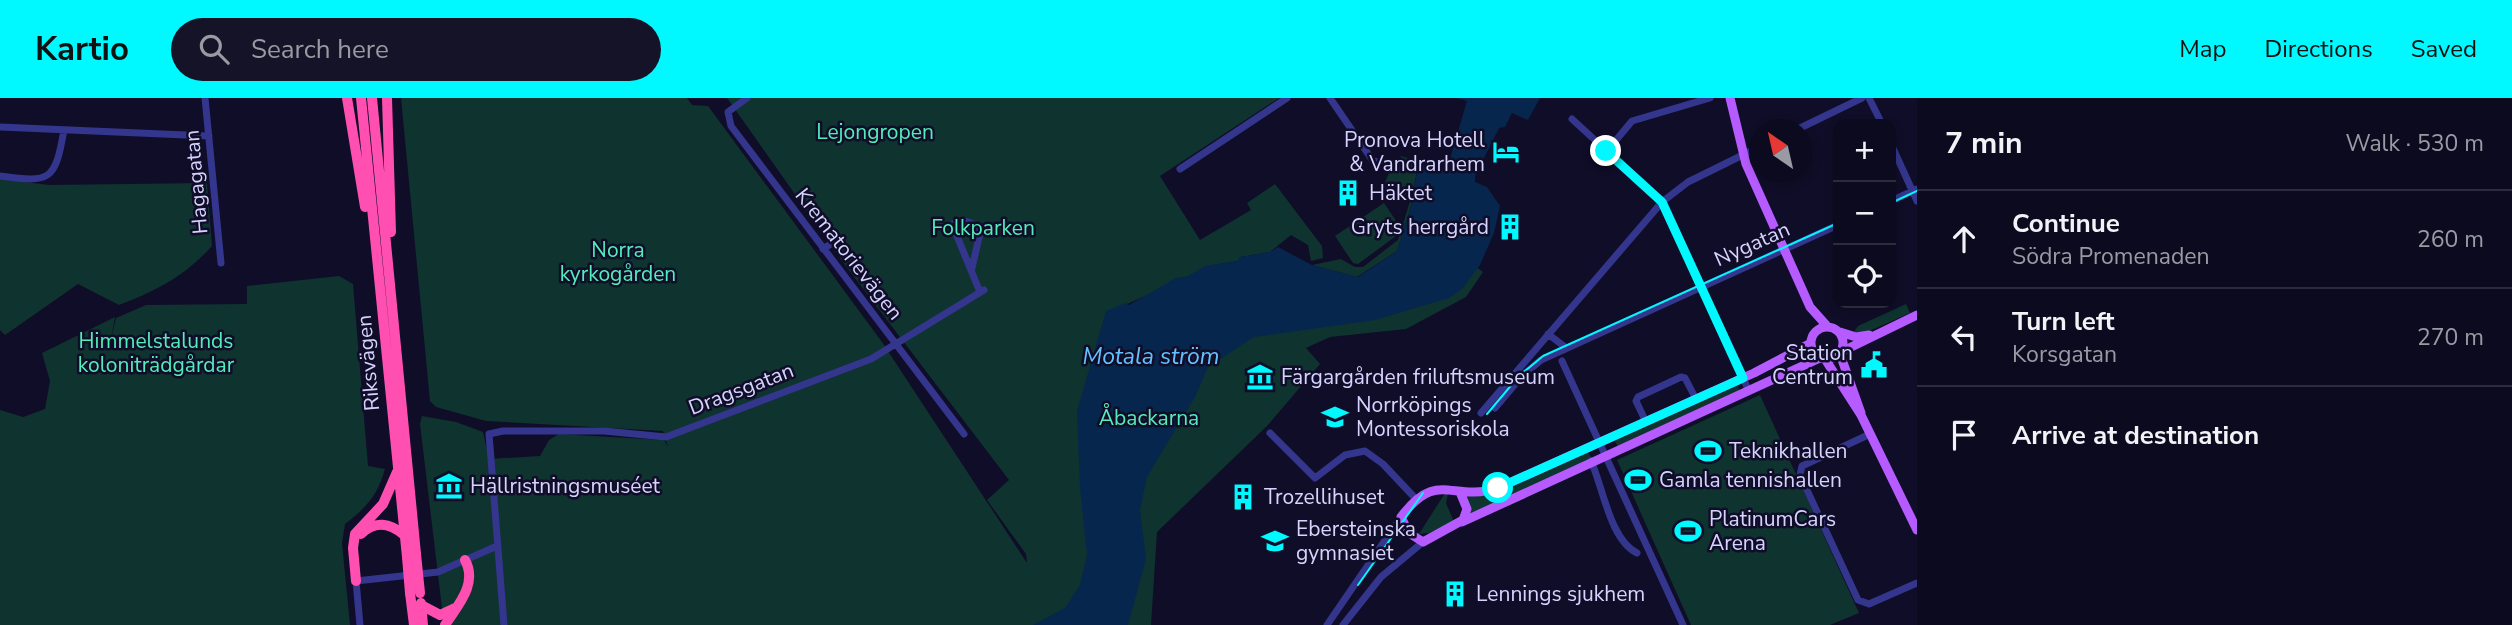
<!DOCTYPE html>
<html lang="en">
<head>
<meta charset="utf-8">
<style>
	:root { --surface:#0c0a1e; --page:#151327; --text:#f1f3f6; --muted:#9a9aa4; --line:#2c2b3c; --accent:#00f8ff }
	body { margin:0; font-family:"Nunito Sans",sans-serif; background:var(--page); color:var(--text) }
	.controls { position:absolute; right:21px; top:21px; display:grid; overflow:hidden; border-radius:14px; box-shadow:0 4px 10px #0003 }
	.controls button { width:63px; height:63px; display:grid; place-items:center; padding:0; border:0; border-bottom:2px solid var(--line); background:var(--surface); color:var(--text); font:35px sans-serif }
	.compass { position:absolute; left:1749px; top:21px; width:63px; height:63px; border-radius:50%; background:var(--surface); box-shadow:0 4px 10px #0003; rotate:326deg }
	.stop { position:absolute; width:21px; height:21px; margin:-16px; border:5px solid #00f8ff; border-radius:50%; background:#fff }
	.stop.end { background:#00f8ff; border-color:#fff; box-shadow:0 2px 7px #0008 }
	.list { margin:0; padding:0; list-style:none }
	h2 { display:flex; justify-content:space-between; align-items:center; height:91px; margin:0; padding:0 28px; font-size:30px }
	h2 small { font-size:23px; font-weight:400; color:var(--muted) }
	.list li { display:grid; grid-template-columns:46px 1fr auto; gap:21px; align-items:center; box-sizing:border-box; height:98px; padding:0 28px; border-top:2px solid var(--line) }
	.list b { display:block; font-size:26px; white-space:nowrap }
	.list p { margin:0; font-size:23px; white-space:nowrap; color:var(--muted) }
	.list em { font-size:23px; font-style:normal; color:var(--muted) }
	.icon { flex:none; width:38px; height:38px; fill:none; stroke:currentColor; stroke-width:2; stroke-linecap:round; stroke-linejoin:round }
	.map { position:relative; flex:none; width:1917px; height:527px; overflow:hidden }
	header { display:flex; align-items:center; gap:42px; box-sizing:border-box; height:98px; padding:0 35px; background:var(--accent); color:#111 }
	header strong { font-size:33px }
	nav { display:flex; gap:38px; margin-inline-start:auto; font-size:24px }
	.search { width:490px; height:63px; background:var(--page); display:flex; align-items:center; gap:18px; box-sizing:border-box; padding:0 24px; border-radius:38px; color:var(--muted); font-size:26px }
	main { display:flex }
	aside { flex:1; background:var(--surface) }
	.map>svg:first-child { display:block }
	.green { fill:#0f332f }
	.water { fill:#07264d }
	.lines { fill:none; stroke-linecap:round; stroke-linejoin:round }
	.minor { stroke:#33368c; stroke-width:7 }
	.major { stroke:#b65bff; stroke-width:9 }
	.highway { stroke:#ff4fb0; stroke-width:10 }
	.tram { stroke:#00f8ff; stroke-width:2 }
	.highway-bridge { stroke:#ff4fb0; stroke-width:10 }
	.route { stroke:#00f8ff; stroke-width:9 }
	.labels { text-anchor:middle; stroke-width:5; stroke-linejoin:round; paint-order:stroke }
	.park-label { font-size:21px; fill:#53ecba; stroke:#100d28 }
	.poi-label { font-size:21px; fill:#d6d4ff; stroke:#100d28; text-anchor:start }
	.street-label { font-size:21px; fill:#d6d4ff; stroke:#100d28 }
	.water-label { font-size:23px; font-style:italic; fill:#62c2ff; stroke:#100d28 }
</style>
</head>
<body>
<header>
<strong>Kartio</strong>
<div class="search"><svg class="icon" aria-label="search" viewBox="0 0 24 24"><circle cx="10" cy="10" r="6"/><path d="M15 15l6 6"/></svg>Search here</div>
<nav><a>Map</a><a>Directions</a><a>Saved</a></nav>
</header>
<main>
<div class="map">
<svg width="1917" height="527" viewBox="0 0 1917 527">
	<rect width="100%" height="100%" fill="#100d28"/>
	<!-- green -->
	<path class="green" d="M401 0H687L692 7 708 8 882 244 1027 465 1026 456 987 402 1009 382 845 167 727 0H1279L1160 78 1200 142 1251 112 1247 105 1275 86 1322 148 1323 160 1311 163 1308 147 1291 137 1270 154 1241 159 1238 163 1213 167 1182 181 1176 180 1167 188 1123 208 1472 166 1483 174 1466 199 1406 231 1330 239 1306 250 1320 266 1267 328 1157 434 1151 527H444L420 326 422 318 456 324 483 334 489 361 540 358 549 342 559 336 664 342 668 349 663 333 486 323 436 309 430 303Z
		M1401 58 1419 64 1412 97 1414 98 1397 153 1357 179 1312 167 1341 161 1355 169H1363L1398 142 1411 100 1382 91 1389 75 1398 70Z
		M0 81 49 87 207 85 212 148C185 178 156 193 119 207L78 186 5 237 0 232Z
		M1384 105 1399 127 1396 138 1358 166 1353 165 1335 138Z
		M339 178 353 186 368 368 385 371C378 397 366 410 345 426L342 445 350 527H0V312L23 319 45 311 50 283 42 255 115 219 111 241 116 220 146 207 247 206V188Z
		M1906 206 1910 215 1867 234 1853 235 1858 228Z
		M1737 285 1740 293 1618 349 1614 341Z
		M1760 297 1859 515 1830 527H1691L1617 362Z
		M1588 354 1592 361 1470 416 1466 398 1494 396Z
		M1445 395 1448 396 1446 405 1454 424 1429 435 1419 436Z"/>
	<!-- water -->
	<path class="water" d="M1457 0H1540L1528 22 1512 15 1505 29 1499 30 1475 78V84L1487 89 1500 108 1494 135 1480 167 1462 191 1449 200 1375 222 1254 239 1208 269 1195 299 1147 379 1140 412 1146 461 1128 527H1033L1065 510 1080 487 1087 457 1080 390 1077 313 1106 213 1126 205 1129 207 1176 180 1189 178 1205 168 1237 163 1240 159 1270 154 1278 149 1312 167 1358 179 1397 153 1414 99 1412 98 1419 66 1446 74 1467 3Z"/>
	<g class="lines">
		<!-- minor -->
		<path class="minor" d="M205 0 221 165
			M747 0 728 14 731 28 964 336
			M1330 0 1373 63 1389 66
			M1869 0 1882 26
			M1572 21 1662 104 1748 291
			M0 29 209 38
			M1796 32 1862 0
			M1891 46 1917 103
			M1607 53 1632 23 1710 0
			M1180 71 1287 0
			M0 78C51 85 55 83 64 32
			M1891 103 1917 91
			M823 151 832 145
			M972 170 980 135 971 125 962 122 953 126 954 131 980 194
			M1548 236 1565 249
			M1562 263 1683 527
			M1495 310 1522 278 1541 262 1838 127
			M1481 315 1662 104 1688 84 1759 49
			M1646 324 1636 303 1638 299 1681 279 1685 280 1696 301
			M1270 335 1315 380 1345 357 1365 353 1383 366 1415 400
			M1870 336 1802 368 1800 377 1858 502 1869 506 1917 485
			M1591 363C1603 389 1610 442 1637 455
			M360 527 356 483 438 474 497 448
			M504 527 489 336 503 333H604L666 339 871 261 984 192
			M1327 527 1401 419
			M1343 527 1381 479 1423 444"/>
		<!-- major -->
		<path class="major" d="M1730 0 1746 66 1810 209 1827 228
			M1811 245a16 16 0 1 1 32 0a16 16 0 1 1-32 0Z
			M1840 234 1856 239 1869 237
			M1841 254 1917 217
			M1840 256 1861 315
			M1825 261 1861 317 1917 432
			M1460 394 1467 411 1463 422 1423 444 1409 435 1401 419C1438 370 1451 405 1498 390L1754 275 1811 245
			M1462 424 1820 260"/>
		<!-- highway -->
		<path class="highway" d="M347 0 365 109
			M361 0 407 459
			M372 0 416 456
			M387 0 391 134
			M361 436C375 422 390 425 404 437
			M356 483 353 450 355 436 383 406 397 374
			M410 495 414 527
			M421 505 423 527
			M421 507 440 517 455 510
			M445 527C458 507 478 486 465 462"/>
		<!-- tram -->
		<path class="tram" d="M1891 105 1917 93
			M1487 316 1519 278 1543 258 1838 125
			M1358 487 1423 395"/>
		<!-- highway-bridge -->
		<path class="highway-bridge" d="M416 456 420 495
			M407 459 410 495"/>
	</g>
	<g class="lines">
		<!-- route -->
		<path class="route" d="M1498 390 1743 280 1662 104 1606 53"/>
	</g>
	<!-- icons -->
	<defs>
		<g id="hotel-bare" transform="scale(2.1)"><path d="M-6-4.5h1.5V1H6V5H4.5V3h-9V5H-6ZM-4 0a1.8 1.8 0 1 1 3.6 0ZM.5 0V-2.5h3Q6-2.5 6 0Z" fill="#00f8ff" stroke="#100d28" stroke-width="2.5" paint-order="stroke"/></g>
		<g id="building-bare" transform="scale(2.1)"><path d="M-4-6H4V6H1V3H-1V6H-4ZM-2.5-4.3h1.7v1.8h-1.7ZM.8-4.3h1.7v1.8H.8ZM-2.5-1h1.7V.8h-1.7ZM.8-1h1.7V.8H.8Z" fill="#00f8ff" stroke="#100d28" stroke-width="2.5" paint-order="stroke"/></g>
		<g id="civic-bare" transform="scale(2.1)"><path d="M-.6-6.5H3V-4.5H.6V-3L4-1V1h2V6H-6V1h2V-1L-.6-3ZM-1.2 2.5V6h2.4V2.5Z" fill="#00f8ff" stroke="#100d28" stroke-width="2.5" paint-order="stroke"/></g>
		<g id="museum-bare" transform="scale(2.1)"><path d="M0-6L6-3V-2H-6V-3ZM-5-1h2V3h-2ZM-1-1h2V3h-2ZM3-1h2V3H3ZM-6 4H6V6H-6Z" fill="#00f8ff" stroke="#100d28" stroke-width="2.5" paint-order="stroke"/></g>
		<g id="school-bare" transform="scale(2.1)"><path d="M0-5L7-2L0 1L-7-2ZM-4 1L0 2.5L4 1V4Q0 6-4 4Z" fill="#00f8ff" stroke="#100d28" stroke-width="2.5" paint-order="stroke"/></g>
		<g id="stadium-bare" transform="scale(2.1)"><path d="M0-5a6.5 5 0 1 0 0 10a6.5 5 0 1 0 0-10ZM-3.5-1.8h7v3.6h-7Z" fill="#00f8ff" stroke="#100d28" stroke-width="2.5" paint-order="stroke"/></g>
	</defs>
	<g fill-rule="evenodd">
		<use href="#hotel-bare" x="1506" y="54"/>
		<use href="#building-bare" x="1348" y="95"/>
		<use href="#building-bare" x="1510" y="129"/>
		<use href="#civic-bare" x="1874" y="267"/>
		<use href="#museum-bare" x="1260" y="279"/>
		<use href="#school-bare" x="1335" y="319"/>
		<use href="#stadium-bare" x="1708" y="353"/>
		<use href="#stadium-bare" x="1638" y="382"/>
		<use href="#museum-bare" x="449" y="388"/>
		<use href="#building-bare" x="1243" y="399"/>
		<use href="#stadium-bare" x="1688" y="433"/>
		<use href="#school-bare" x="1275" y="443"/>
		<use href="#building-bare" x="1455" y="496"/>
	</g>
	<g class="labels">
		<!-- park labels -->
		<g class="park-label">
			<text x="875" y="41">Lejongropen</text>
			<text x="983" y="137">Folkparken</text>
			<text x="618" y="159">Norra<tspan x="618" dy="24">kyrkogården</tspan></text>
			<text x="156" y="250">Himmelstalunds<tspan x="156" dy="24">koloniträdgårdar</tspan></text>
			<text x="1149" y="327">Åbackarna</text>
		</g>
		<!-- poi labels -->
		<g class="poi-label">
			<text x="1485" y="49" text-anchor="end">Pronova Hotell<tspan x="1485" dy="24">&amp; Vandrarhem</tspan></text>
			<text x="1369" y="102">Häktet</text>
			<text x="1489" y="136" text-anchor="end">Gryts herrgård</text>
			<text x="1853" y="262" text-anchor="end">Station<tspan x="1853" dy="24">Centrum</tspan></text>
			<text x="1281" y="286">Färgargården friluftsmuseum</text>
			<text x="1356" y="314">Norrköpings<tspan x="1356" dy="24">Montessoriskola</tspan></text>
			<text x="1729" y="360">Teknikhallen</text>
			<text x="1659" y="389">Gamla tennishallen</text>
			<text x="470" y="395">Hällristningsmuséet</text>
			<text x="1264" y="406">Trozellihuset</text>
			<text x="1709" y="428">PlatinumCars<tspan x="1709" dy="24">Arena</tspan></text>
			<text x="1296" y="438">Ebersteinska<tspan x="1296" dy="24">gymnasiet</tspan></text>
			<text x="1476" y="503">Lennings sjukhem</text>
		</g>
		<!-- street labels -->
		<g class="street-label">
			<text transform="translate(196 84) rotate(-95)" y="7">Hagagatan</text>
			<text transform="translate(1752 146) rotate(-24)" y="7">Nygatan</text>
			<text transform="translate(849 156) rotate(52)" y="7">Krematorievägen</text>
			<text transform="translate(368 265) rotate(-95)" y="7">Riksvägen</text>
			<text transform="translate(741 291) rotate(-21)" y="7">Dragsgatan</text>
		</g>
		<!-- water labels -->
		<g class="water-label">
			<text x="1151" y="266">Motala ström</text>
		</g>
	</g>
</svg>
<div class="controls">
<button>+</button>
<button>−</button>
<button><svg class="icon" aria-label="locate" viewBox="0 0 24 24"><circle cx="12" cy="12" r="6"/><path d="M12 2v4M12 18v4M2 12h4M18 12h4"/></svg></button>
</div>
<svg class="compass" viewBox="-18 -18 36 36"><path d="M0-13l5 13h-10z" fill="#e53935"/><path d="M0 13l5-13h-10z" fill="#9a9aa4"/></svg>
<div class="stop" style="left:1498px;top:390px"></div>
<div class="stop end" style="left:1606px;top:53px"></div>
</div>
<aside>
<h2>7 min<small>Walk · 530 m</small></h2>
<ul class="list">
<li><svg class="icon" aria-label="ahead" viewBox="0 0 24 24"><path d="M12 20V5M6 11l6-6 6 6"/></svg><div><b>Continue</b><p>Södra Promenaden</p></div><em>260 m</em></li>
<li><svg class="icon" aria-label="left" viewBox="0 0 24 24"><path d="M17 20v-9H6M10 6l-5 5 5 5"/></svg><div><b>Turn left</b><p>Korsgatan</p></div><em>270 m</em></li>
<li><svg class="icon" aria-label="arrive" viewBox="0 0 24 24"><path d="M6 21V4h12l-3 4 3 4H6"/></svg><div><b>Arrive at destination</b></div></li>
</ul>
</aside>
</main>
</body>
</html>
